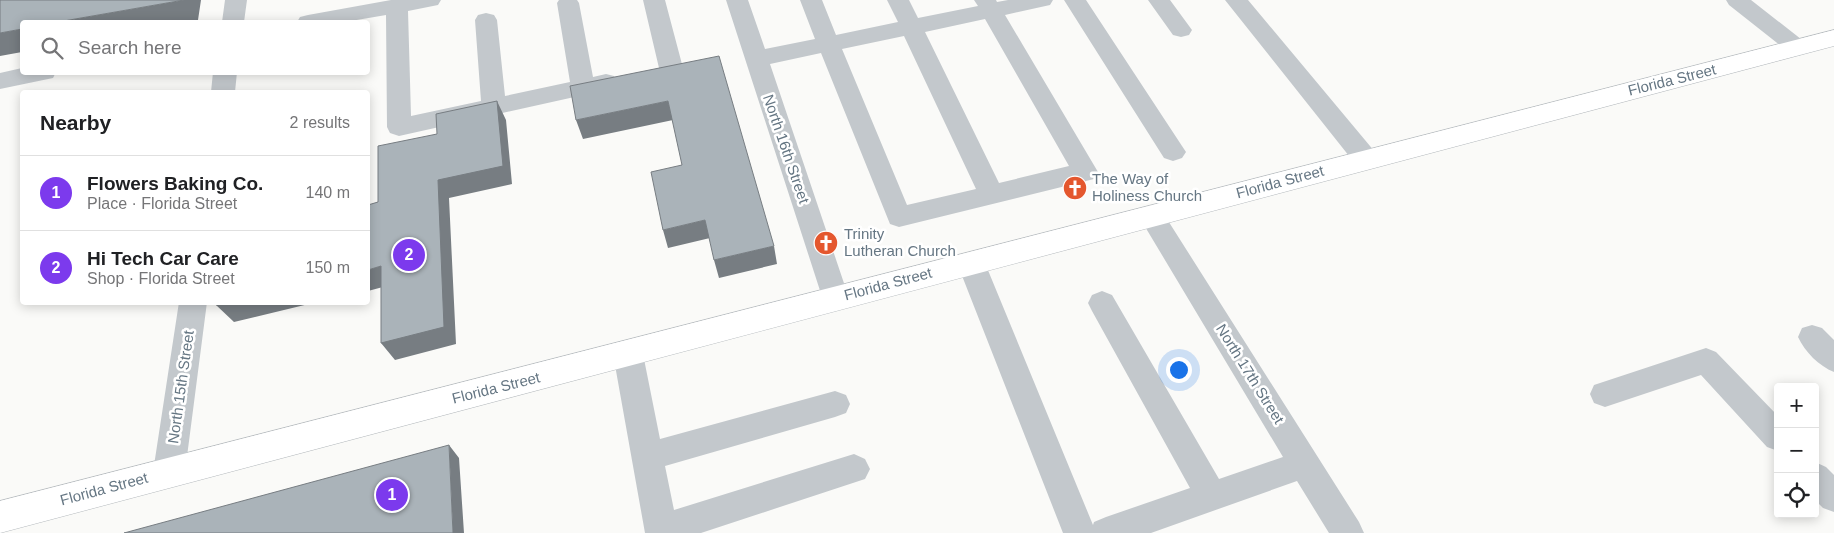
<!DOCTYPE html>
<html lang="en">
<head>
<meta charset="utf-8">
<style>
	:root { --surface:#fff; --page:#f6f6f6; --text:#202124; --muted:#757577; --line:#e0e0e0; --accent:#7c3aed }
	body { margin:0; font-family:Helvetica,sans-serif; background:var(--page); color:var(--text) }
	.controls { position:absolute; right:15px; bottom:15px; display:grid; overflow:hidden; border-radius:5px; box-shadow:0 2px 12px #0003 }
	.controls button { width:45px; height:45px; display:grid; place-items:center; padding:0; border:0; border-bottom:1px solid var(--line); background:var(--surface); color:var(--text); font:25px sans-serif }
	.you { position:absolute; left:1178px; top:369px; width:18px; height:18px; margin:-12px; border:4px solid #fff; border-radius:50%; background:#1a73e8; box-shadow:0 0 0 8px #1a73e833 }
	.badge { display:grid; place-items:center; width:32px; height:32px; border-radius:50%; background:var(--accent); color:#fff; font-size:16px; font-weight:700 }
	.pin { position:absolute; translate:-50% -50%; border:2px solid #fff; box-shadow:0 1px 5px #0006 }
	.list { margin:0; padding:0; list-style:none }
	h2 { display:flex; justify-content:space-between; align-items:center; height:65px; margin:0; padding:0 20px; font-size:21px }
	h2 small { font-size:16px; font-weight:400; color:var(--muted) }
	.list li { display:grid; grid-template-columns:32px 1fr auto; gap:15px; align-items:center; box-sizing:border-box; height:75px; padding:0 20px; border-top:1px solid var(--line) }
	.list b { display:block; font-size:19px; white-space:nowrap }
	.list p { margin:0; font-size:16px; white-space:nowrap; color:var(--muted) }
	.list em { font-size:16px; font-style:normal; color:var(--muted) }
	.icon { flex:none; width:28px; height:28px; fill:none; stroke:currentColor; stroke-width:2; stroke-linecap:round; stroke-linejoin:round }
	.map { position:relative; flex:none; width:1834px; height:533px; overflow:hidden }
	.search { position:absolute; background:var(--surface); box-shadow:0 2px 12px #0003; left:20px; top:20px; width:350px; height:55px; display:flex; align-items:center; gap:12px; box-sizing:border-box; padding:0 18px; border-radius:5px; color:var(--muted); font-size:19px }
	.panel { position:absolute; background:var(--surface); box-shadow:0 2px 12px #0003; left:20px; top:90px; width:350px; height:215px; border-radius:5px }
	.map>svg:first-child { display:block }
	.lines { fill:none; stroke-linecap:round; stroke-linejoin:round }
	.major-casing { stroke:#b5babe; stroke-width:1 }
	.minor { fill:#c3c8cc; fill-rule:evenodd }
	.major { fill:#fff; fill-rule:evenodd }
	.shaded-wall { fill:#777d82 }
	.building { fill:#aab3b9; stroke:#777d82 }
	.labels { text-anchor:middle; stroke-width:5; stroke-linejoin:round; paint-order:stroke }
	.street-label { font-size:15px; fill:#657683; stroke:#fff }
	.poi-label { font-size:15px; fill:#657683; stroke:#fff; text-anchor:start }
</style>
</head>
<body>
<div class="map">
<svg width="1834" height="533" viewBox="0 0 1834 533">
	<rect width="100%" height="100%" fill="#fafaf8"/>
	<g class="lines">
		<!-- major casing -->
		<g class="major-casing">
			<path id="major" d="M1834 30V46L0 533V501Z"/>
		</g>
		<!-- minor -->
		<path class="minor" d="M225 0H247L244 22H222Z
			M391 0H441L438 5 408 11 411 116 481 101 475 20 478 15 486 13 494 15 497 20 505 96 570 82 557 3 559 0H577L579 3 593 77 606 74 614 76 618 82 614 88 606 90 399 136 390 133 387 127 386 15 345 22H297L300 17 308 15Z
			M643 0H665L683 68 679 74 671 76 663 74 659 68Z
			M726 0H748L765 49 815 39 800 0H822L836 35 898 22 887 0H909L918 18 978 6 974 0H996L997 2 1008 0H1053L1050 5 1005 15 1098 172 1094 179 899 227 890 224 821 53 770 64 849 298 845 306 835 310 825 306ZM985 19 1069 166 999 183 925 32ZM904 36 976 189 907 205 842 49Z
			M1064 0H1086L1182 146 1186 152 1182 158 1173 161 1164 158Z
			M1148 0H1170L1192 30 1189 35 1181 37 1173 35Z
			M1225 0H1248L1375 152 1379 159 1375 166 1366 168 1357 166Z
			M1726 0H1751L1806 43 1809 48 1806 53 1798 56 1790 53 1729 5Z
			M22 68V72H56L53 78 0 89V73Z
			M213 72H237L235 92H211Z
			M1151 205 1160 208 1359 522 1364 533H1329L1297 481 1151 533H1063L957 263 961 255 971 252 981 255 985 263 1093 525 1094 522 1106 517 1190 488 1092 311 1088 303 1092 295 1102 291 1112 295 1219 479 1283 457 1138 215 1142 208Z
			M179 302H207L185 472 180 482 169 487 158 482 153 472Z
			M1812 325 1822 328 1834 340V372C1819 366 1805 352 1798 337L1802 328Z
			M628 342 638 345 643 354 660 439 835 391 846 395 850 404 846 413 835 417 665 466 674 510 854 454 865 459 870 469 865 479 701 533H645L613 354 618 345Z
			M1706 348 1716 352 1778 416V451L1767 447 1701 375 1605 407 1594 403 1590 394 1594 385Z
			M1815 462 1826 467 1834 475V512L1823 508 1815 500Z"/>
		<!-- major -->
		<use href="#major" class="major"/>
	</g>
	<!-- shaded-wall -->
	<path class="shaded-wall" d="M184 0H201L198 20 181 22H58Z
		M22 29V52L0 56V33Z
		M497 101 506 120 512 184 449 198 456 344 395 360 381 343 438 180Z
		M668 101 673 120 583 139 576 120Z
		M705 220 710 238 668 248 663 230Z
		M774 246 777 264 719 278 714 260Z
		M381 266 394 284 368 291V270Z
		M225 302H317L234 322 216 305Z
		M449 445 459 458 464 533H453Z"/>
	<!-- building -->
	<path class="building" d="M0 0H184L58 22H22V29L0 33Z
		M719 56 774 246 714 260 705 220 663 230 651 172 682 165 668 101 576 120 570 86Z
		M497 101 503 166 438 180 444 327 381 343V266L368 270V205L378 202V146L437 134 436 114Z
		M217 302H225L216 305Z
		M449 445 453 533H124Z"/>
	<!-- icons -->
	<defs>
		<g id="church-disc" transform="scale(1.25)"><circle r="9.5" fill="#e4572e" stroke="#fff"/><path d="M-1.2-6h2.4v3.5h3.3v2.4h-3.3V6h-2.4V-.1h-3.3v-2.4h3.3Z" fill="#fff"/></g>
	</defs>
	<g fill-rule="evenodd">
		<use href="#church-disc" x="1075" y="188"/>
		<use href="#church-disc" x="826" y="243"/>
	</g>
	<g class="labels">
		<!-- street labels -->
		<g class="street-label">
			<text transform="translate(1672 80) rotate(-14)" y="5">Florida Street</text>
			<text transform="translate(786 149) rotate(71)" y="5">North 16th Street</text>
			<text transform="translate(1280 182) rotate(-15)" y="5">Florida Street</text>
			<text transform="translate(888 284) rotate(-15)" y="5">Florida Street</text>
			<text transform="translate(1250 374) rotate(58)" y="5">North 17th Street</text>
			<text transform="translate(181 387) rotate(-82)" y="5">North 15th Street</text>
			<text transform="translate(496 388) rotate(-14)" y="5">Florida Street</text>
			<text transform="translate(104 489) rotate(-15)" y="5">Florida Street</text>
		</g>
		<!-- poi labels -->
		<g class="poi-label">
			<text x="1092" y="184">The Way of<tspan x="1092" dy="17">Holiness Church</tspan></text>
			<text x="844" y="239">Trinity<tspan x="844" dy="17">Lutheran Church</tspan></text>
		</g>
	</g>
</svg>
<div class="controls">
<button>+</button>
<button>−</button>
<button><svg class="icon" aria-label="locate" viewBox="0 0 24 24"><circle cx="12" cy="12" r="6"/><path d="M12 2v4M12 18v4M2 12h4M18 12h4"/></svg></button>
</div>
<div class="you"></div>
<div class="pin badge" style="left:392px;top:495px">1</div>
<div class="pin badge" style="left:409px;top:255px">2</div>
<div class="search"><svg class="icon" aria-label="search" viewBox="0 0 24 24"><circle cx="10" cy="10" r="6"/><path d="M15 15l6 6"/></svg>Search here</div>
<section class="panel">
<h2>Nearby<small>2 results</small></h2>
<ul class="list">
<li><span class="badge">1</span><div><b>Flowers Baking Co.</b><p>Place · Florida Street</p></div><em>140 m</em></li>
<li><span class="badge">2</span><div><b>Hi Tech Car Care</b><p>Shop · Florida Street</p></div><em>150 m</em></li>
</ul>
</section>
</div>
</body>
</html>
